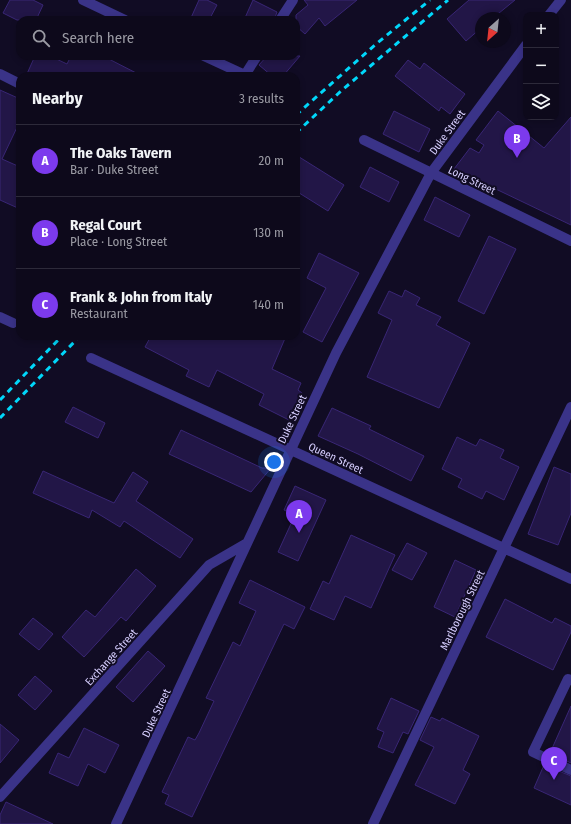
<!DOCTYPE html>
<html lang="en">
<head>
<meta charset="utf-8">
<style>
	:root { --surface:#0d091b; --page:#1b1728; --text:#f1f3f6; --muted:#9a9aa3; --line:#2d2a3a; --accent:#7c3aed }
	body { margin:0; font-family:"Fira Sans Condensed",sans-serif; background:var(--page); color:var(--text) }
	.controls { position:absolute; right:12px; top:12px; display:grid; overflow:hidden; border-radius:8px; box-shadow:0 2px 6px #0003 }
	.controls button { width:36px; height:36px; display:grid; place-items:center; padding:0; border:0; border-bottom:1px solid var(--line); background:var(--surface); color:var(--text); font:20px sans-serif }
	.compass { position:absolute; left:475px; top:12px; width:36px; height:36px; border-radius:50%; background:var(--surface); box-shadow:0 2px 6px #0003; rotate:207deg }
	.you { position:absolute; left:274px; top:462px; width:14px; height:14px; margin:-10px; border:3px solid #fff; border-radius:50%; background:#1a73e8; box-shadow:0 0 0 6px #1a73e833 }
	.badge { display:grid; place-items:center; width:26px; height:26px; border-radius:50%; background:var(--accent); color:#fff; font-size:13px; font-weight:700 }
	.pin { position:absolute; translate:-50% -33px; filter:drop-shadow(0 1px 2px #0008) }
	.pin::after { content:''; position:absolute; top:21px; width:14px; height:12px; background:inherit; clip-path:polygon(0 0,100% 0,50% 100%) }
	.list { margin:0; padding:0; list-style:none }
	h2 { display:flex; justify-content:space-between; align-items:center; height:52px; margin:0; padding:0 16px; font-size:17px }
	h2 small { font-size:13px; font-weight:400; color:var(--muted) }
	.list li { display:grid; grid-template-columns:26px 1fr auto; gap:12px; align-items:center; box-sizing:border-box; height:72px; padding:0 16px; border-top:1px solid var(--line) }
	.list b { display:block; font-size:15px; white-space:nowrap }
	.list p { margin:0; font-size:13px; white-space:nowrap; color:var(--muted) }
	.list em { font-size:13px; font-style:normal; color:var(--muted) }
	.icon { flex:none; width:22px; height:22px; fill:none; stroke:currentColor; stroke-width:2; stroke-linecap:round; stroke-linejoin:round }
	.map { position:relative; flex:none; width:571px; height:824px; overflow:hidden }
	.search { position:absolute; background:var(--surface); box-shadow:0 2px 6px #0003; left:16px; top:16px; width:284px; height:44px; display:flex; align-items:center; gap:10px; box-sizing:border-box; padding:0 14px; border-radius:12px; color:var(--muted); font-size:15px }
	.panel { position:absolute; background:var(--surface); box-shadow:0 2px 6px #0003; left:16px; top:72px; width:284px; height:268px; border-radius:12px }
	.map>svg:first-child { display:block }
	.building { fill:#221647; stroke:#392675 }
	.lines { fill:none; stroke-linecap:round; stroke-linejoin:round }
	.lane { stroke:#3a3388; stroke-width:10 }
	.street { stroke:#3a3388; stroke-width:10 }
	.rail { stroke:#00d7fa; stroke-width:3; stroke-dasharray:6 5; stroke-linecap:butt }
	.labels { text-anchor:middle; stroke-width:4; stroke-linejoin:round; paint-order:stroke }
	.street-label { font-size:11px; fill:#d7cfff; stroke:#110c24 }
</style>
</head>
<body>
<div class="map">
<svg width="571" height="824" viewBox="0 0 571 824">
	<rect width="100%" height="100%" fill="#110c24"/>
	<!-- building -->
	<path class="building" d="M10 0H33L43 5 36 20H17L3 13Z
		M199 0H207L217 5 209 20H190Z
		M253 0 277 12 274 20H244Z
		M304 0H357L325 26 319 18 305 34 296 26V15L308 5Z
		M469 0H515L493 18H481V28L466 41 447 19Z
		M35 56H50L67 64 71 56H103L142 76H26Z
		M267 56H300L283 76H272L259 65Z
		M408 60 420 69 424 63 465 94 450 114 441 107 439 111 395 76Z
		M0 90 20 99V121L2 159 20 167V209L0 200Z
		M394 111 430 129 419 152 383 134Z
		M498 111 544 148 571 117V225L454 169 470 148 479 153 484 145 476 140Z
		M296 155 344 185 328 211 296 191Z
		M370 167 399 182 389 202 360 187Z
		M435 197 470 215 459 237 424 220Z
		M489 236 516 249 484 314 458 301Z
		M319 253 359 273 322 342 303 332 326 288 307 278Z
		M405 290 420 298 416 305 441 317 436 325 470 343 439 408 367 377 392 320 378 313 389 291 402 297Z
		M151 336H286L272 369 301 383 298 390 302 393 289 420 259 405 264 394 217 370 209 387 186 376 189 370 145 347Z
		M73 407 105 423 98 438 65 422Z
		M332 408 371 426 369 429 424 456 411 481 358 454 318 436Z
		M181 430 262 468H271L251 492 169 454Z
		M457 437 476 446 480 439 504 450 500 458 519 467 504 500 486 491 482 499 458 487 462 479 442 469Z
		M554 467 571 474V513L558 545 528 534Z
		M43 471 114 503 133 472 148 482 136 501 193 539 180 558 124 521 120 527 92 510 89 518 33 493Z
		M295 486 326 500 298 561 278 552 295 515 284 510Z
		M351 535 395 555 371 608 345 596 334 620 310 609 323 581 329 584Z
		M407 543 427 553 412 580 392 570Z
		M455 560 476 570 455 617 434 607Z
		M136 569 156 586 126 621 121 617 84 657 62 637 86 610 95 617Z
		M250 580 305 607 294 629 284 624 192 817 165 804 169 795 162 792 188 737 195 740 199 733 214 701 206 698 233 642 240 646 256 611 239 603Z
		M505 599 552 623 555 618 571 626V632L553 670 486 637Z
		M33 618 53 634 39 650 19 634Z
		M148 651 165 666 133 702 116 687Z
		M35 676 52 691 35 710 18 695Z
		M391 698 419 711 408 734 403 732 393 753 378 747 384 732 377 729Z
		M571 706V763L550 753Z
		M431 717 440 721 442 718 479 736 463 770 470 774 455 804 415 785 434 747 420 740Z
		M0 724 19 740 0 763Z
		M84 728 119 745 105 773 88 764 78 786 49 773 58 753 69 758Z
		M544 765 571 776V805L534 788Z
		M6 802 53 824H0V815Z"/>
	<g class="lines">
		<!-- lane -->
		<path class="lane" d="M0 74 20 84
			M571 680 568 679 533 752 571 770"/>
		<!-- street -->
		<path class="street" d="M83 0 125 20
			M549 15 561 0
			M280 20 293 0
			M204 56 245 75 257 56
			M364 140 571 241
			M0 317 13 323
			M91 358 571 579
			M0 797 209 565 247 543
			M116 824 336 353 431 173 526 45
			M373 824 571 407"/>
		<!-- rail -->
		<path class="rail" d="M296 115 376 44 430 0
			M296 133 341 91 448 0
			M0 400 62 336
			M0 418 80 336"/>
	</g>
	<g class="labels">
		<!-- street labels -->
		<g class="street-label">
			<text transform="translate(447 132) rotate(-54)" y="4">Duke Street</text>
			<text transform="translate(472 180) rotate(26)" y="4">Long Street</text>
			<text transform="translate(292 419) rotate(-65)" y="4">Duke Street</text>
			<text transform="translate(336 458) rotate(25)" y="4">Queen Street</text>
			<text transform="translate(462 610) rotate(-64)" y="4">Marlborough Street</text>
			<text transform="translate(111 657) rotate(-48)" y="4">Exchange Street</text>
			<text transform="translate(156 713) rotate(-65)" y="4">Duke Street</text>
		</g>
	</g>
</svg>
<div class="controls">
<button>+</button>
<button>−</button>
<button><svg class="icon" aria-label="layers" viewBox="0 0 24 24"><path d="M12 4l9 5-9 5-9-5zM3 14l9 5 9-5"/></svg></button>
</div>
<svg class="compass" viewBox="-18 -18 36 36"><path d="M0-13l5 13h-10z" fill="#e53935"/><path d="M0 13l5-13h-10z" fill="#9a9aa3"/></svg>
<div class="you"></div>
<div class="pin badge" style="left:299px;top:533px">A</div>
<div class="pin badge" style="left:517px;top:158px">B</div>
<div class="pin badge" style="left:554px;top:780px">C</div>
<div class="search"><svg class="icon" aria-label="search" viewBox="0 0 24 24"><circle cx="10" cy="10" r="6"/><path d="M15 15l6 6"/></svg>Search here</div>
<section class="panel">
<h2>Nearby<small>3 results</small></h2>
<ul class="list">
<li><span class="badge">A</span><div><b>The Oaks Tavern</b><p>Bar · Duke Street</p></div><em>20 m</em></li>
<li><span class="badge">B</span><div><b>Regal Court</b><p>Place · Long Street</p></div><em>130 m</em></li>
<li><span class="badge">C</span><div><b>Frank &amp; John from Italy</b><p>Restaurant</p></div><em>140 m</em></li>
</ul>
</section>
</div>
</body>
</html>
